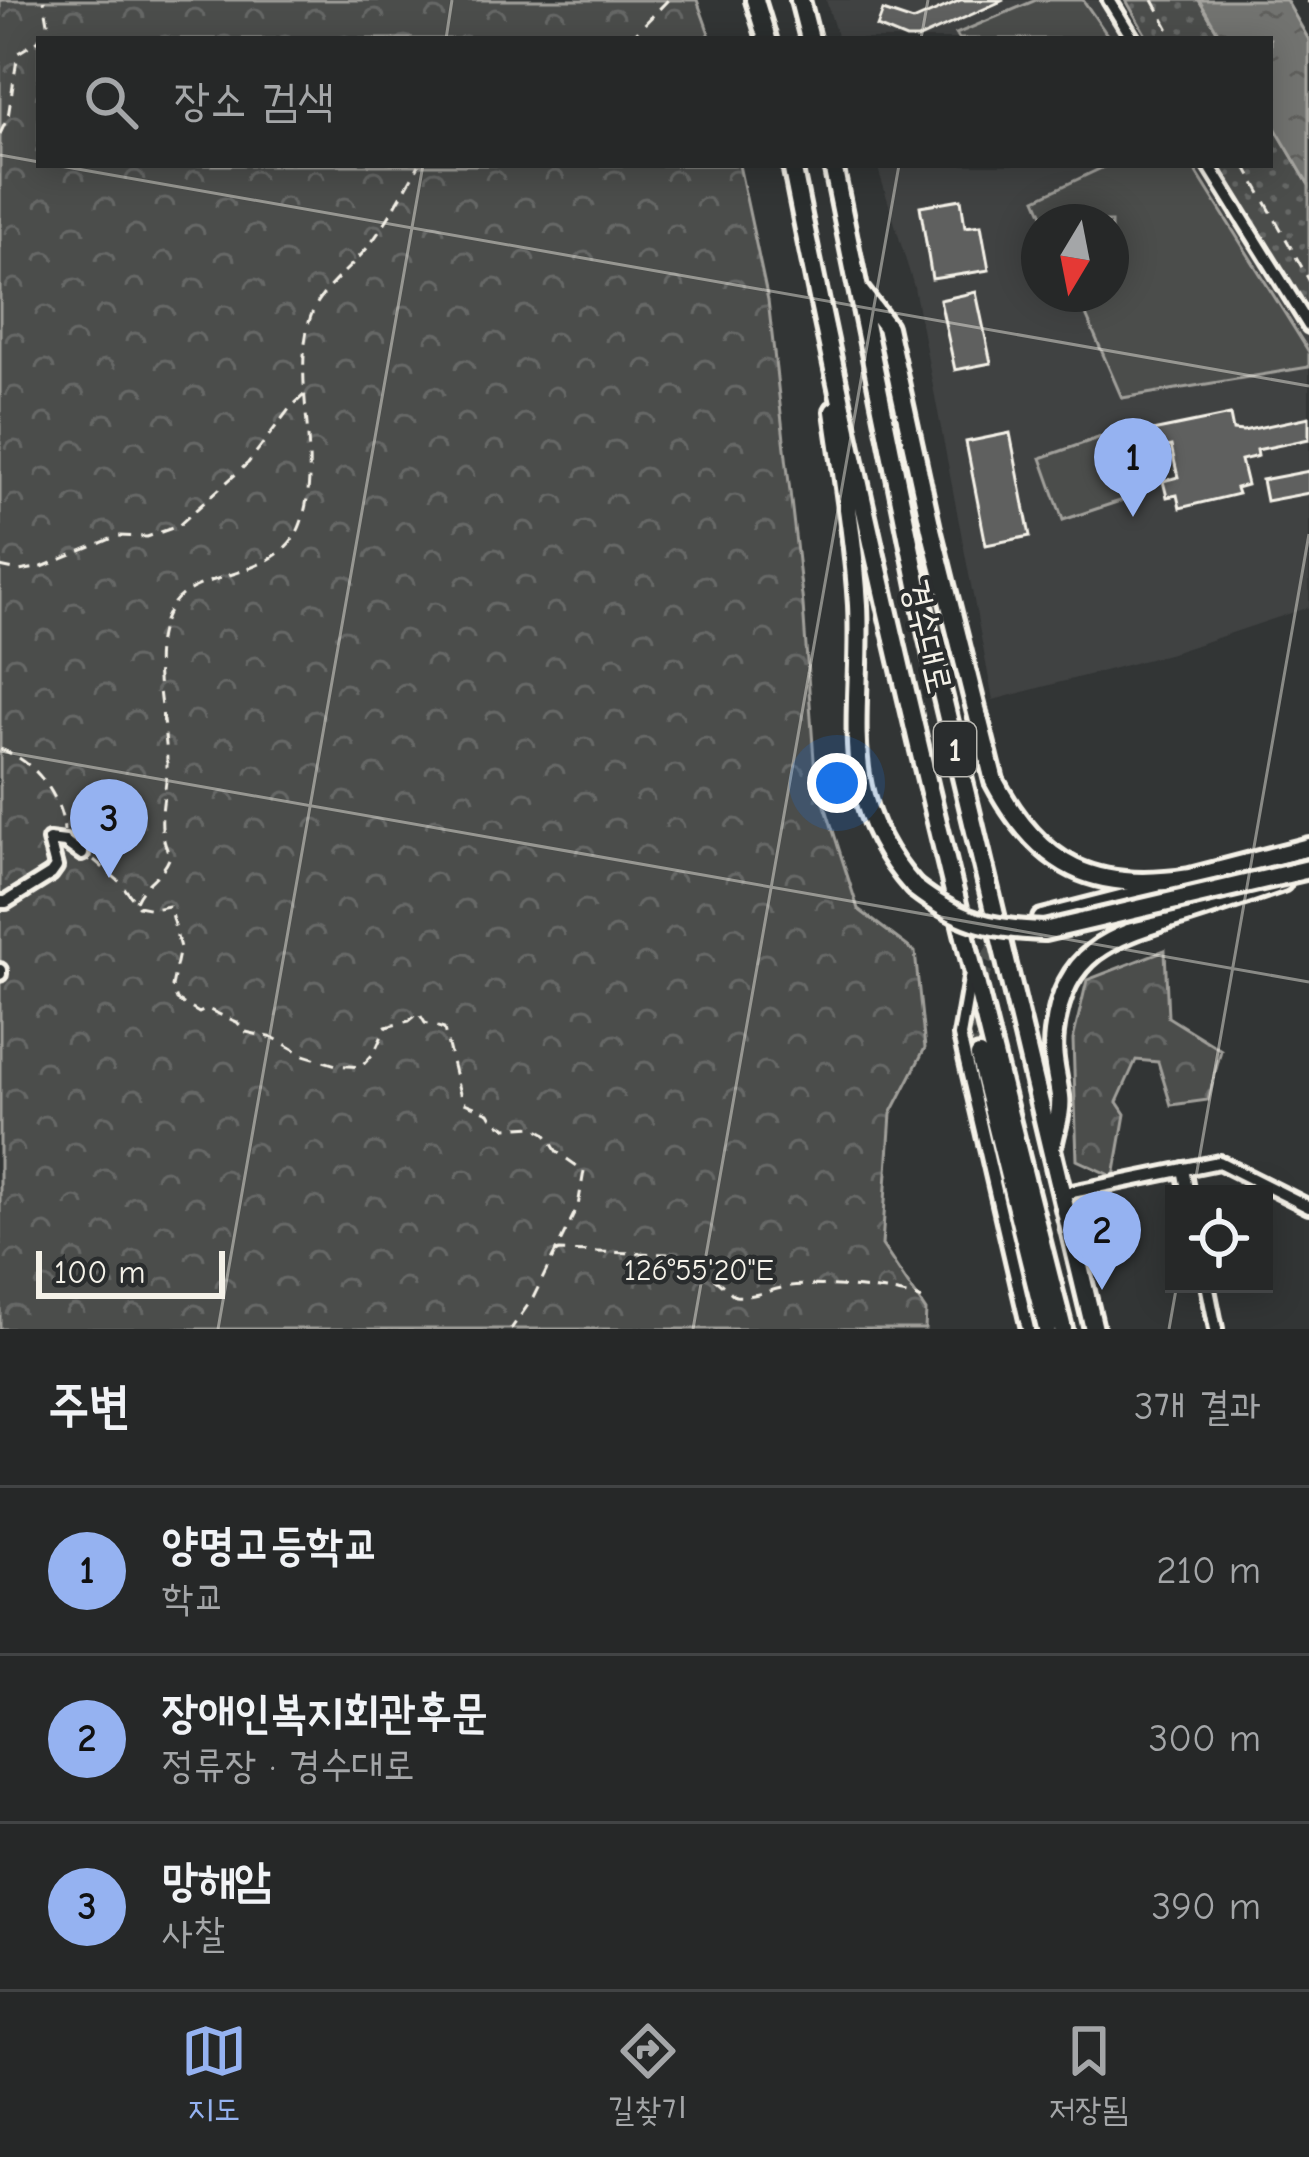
<!DOCTYPE html>
<html lang="ko">
<head>
<meta charset="utf-8">
<style>
	:root { --surface:#262828; --page:#323434; --text:#f1f3f6; --muted:#a4a6a8; --line:#424445; --accent:#95b2f1 }
	body { margin:0; font-family:"Comic Neue","Poor Story",sans-serif; background:var(--page); color:var(--text) }
	.controls { position:absolute; right:36px; bottom:36px; display:grid; overflow:hidden; border-radius:0px; box-shadow:0 6px 30px #0003 }
	.controls button { width:108px; height:108px; display:grid; place-items:center; padding:0; border:0; border-bottom:3px solid var(--line); background:var(--surface); color:var(--text); font:60px sans-serif }
	.compass { position:absolute; left:1021px; top:204px; width:108px; height:108px; border-radius:50%; background:var(--surface); box-shadow:0 6px 30px #0003; rotate:190deg }
	.scale { position:absolute; left:36px; bottom:30px; width:189px; box-sizing:border-box; padding-left:12px; border:6px solid #f4f1e8; border-top:0; font-size:33px; line-height:42px; white-space:nowrap; color:#f4f1e8; -webkit-text-stroke:9px #2a2d2e; paint-order:stroke }
	.you { position:absolute; left:837px; top:783px; width:42px; height:42px; margin:-30px; border:9px solid #fff; border-radius:50%; background:#1a73e8; box-shadow:0 0 0 18px #1a73e833 }
	.badge { display:grid; place-items:center; width:78px; height:78px; border-radius:50%; background:var(--accent); color:#111; font-size:39px; font-weight:700 }
	.pin { position:absolute; translate:-50% -99px; filter:drop-shadow(0 3px 6px #0008) }
	.pin::after { content:''; position:absolute; top:63px; width:42px; height:36px; background:inherit; clip-path:polygon(0 0,100% 0,50% 100%) }
	.list { margin:0; padding:0; list-style:none }
	h2 { display:flex; justify-content:space-between; align-items:center; height:156px; margin:0; padding:0 48px; font-size:51px }
	h2 small { font-size:39px; font-weight:400; color:var(--muted) }
	.list li { display:grid; grid-template-columns:78px 1fr auto; gap:36px; align-items:center; box-sizing:border-box; height:168px; padding:0 48px; border-top:3px solid var(--line) }
	.list b { display:block; font-size:45px; white-space:nowrap }
	.list p { margin:0; font-size:39px; white-space:nowrap; color:var(--muted) }
	.list em { font-size:39px; font-style:normal; color:var(--muted) }
	.icon { flex:none; width:66px; height:66px; fill:none; stroke:currentColor; stroke-width:2; stroke-linecap:round; stroke-linejoin:round }
	.map { position:relative; flex:none; width:1309px; height:1329px; overflow:hidden }
	.search { position:absolute; background:var(--surface); box-shadow:0 6px 30px #0003; left:36px; right:36px; top:36px; height:132px; display:flex; align-items:center; gap:30px; box-sizing:border-box; padding:0 42px; border-radius:0px; color:var(--muted); font-size:45px }
	.sheet { height:660px; background:var(--surface) }
	nav { display:flex; justify-content:space-around; align-items:center; box-sizing:border-box; height:168px; border-top:3px solid var(--line); background:var(--surface); font-size:33px; color:var(--muted) }
	nav a { display:grid; justify-items:center; gap:6px }
	nav .on { color:var(--accent) }
	.map>svg:first-child { display:block }
	.built { fill:#404242; fill-rule:evenodd }
	.forest { fill:url(#forest-crowns); stroke:#a09f9a; stroke-width:3 }
	.park { fill:url(#park-dots); stroke:#a09f9a; stroke-width:3 }
	.pitch { fill:#4b4d4c; stroke:#a09f9a; stroke-width:3 }
	.water { fill:url(#water-ripples); stroke:#a6a5a0; stroke-width:3 }
	.building { fill:#5f605f; stroke:#f4f1e8; stroke-width:3 }
	.lines { fill:none; stroke-linecap:round; stroke-linejoin:round }
	.primary-tunnel { stroke:#4f5150; stroke-width:16; stroke-dasharray:16 8; stroke-linecap:butt }
	.minor-casing { stroke:#f4f1e8; stroke-width:20 }
	.primary-casing { stroke:#f4f1e8; stroke-width:26 }
	.path { stroke:#f4f1e8; stroke-width:3; stroke-dasharray:12 9; stroke-linecap:butt }
	.minor { stroke:#2a2d2e; stroke-width:10 }
	.primary { stroke:#2a2d2e; stroke-width:16 }
	.primary-bridge-casing { stroke:#f4f1e8; stroke-width:26; stroke-linecap:butt }
	.primary-bridge { stroke:#2a2d2e; stroke-width:16 }
	.ticks { fill:none; stroke:#f4f1e8; stroke-width:3; stroke-opacity:0.45 }
	.labels { text-anchor:middle; stroke-width:9; stroke-linejoin:round; paint-order:stroke }
	.shield { fill:#2a2d2e; stroke:#b7b6b0; stroke-width:3 }
	.shield-label { font-size:33px; font-weight:bold; fill:#f4f1e8 }
	.street-label { font-size:36px; fill:#f4f1e8; stroke:#2a2d2e }
	.ticks-label { font-size:30px; text-anchor:middle; fill:#f4f1e8; stroke:#2a2d2e; stroke-width:9; stroke-linejoin:round; paint-order:stroke }
</style>
</head>
<body>
<div class="map">
<svg width="1309" height="1329" viewBox="0 0 1309 1329">
	<defs>
		<pattern id="forest-crowns" width="20" height="18" patternUnits="userSpaceOnUse" patternTransform="scale(3)"><rect width="20" height="18" fill="#4b4d4c"/><path d="M2 6a3 3 0 1 1 6 0M12 15a3 3 0 1 1 6 0" fill="none" stroke="#666766"/></pattern>
		<pattern id="park-dots" width="8" height="8" patternUnits="userSpaceOnUse" patternTransform="scale(3)"><rect width="8" height="8" fill="#4b4d4c"/><path d="M2 2h.1M6 6h.1" fill="none" stroke="#666766" stroke-width="1.8" stroke-linecap="round"/></pattern>
		<pattern id="water-ripples" width="26" height="14" patternUnits="userSpaceOnUse" patternTransform="scale(3)"><rect width="26" height="14" fill="#727370"/><path d="M2 4q2-2 4 0t4 0M15 11q2-2 4 0t4 0" fill="none" stroke="#5e5e5b"/></pattern>
	</defs>
	<rect width="100%" height="100%" fill="#323535"/>
	<filter id="ink" filterUnits="userSpaceOnUse"><feTurbulence type="fractalNoise" baseFrequency=".00833" numOctaves="2"/><feDisplacementMap in="SourceGraphic" scale="24" xChannelSelector="R" yChannelSelector="G"/><feConvolveMatrix kernelMatrix="1 2 1 2 8 2 1 2 1" color-interpolation-filters="sRGB"/></filter>
	<g filter="url(#ink)">
		<!-- built -->
		<path class="built" d="M826 0H1109L1133 39H838Z
			M877 165H1209L1309 326V607L1172 653 993 700 914 287ZM1039 222H1111V294H1039Z"/>
		<!-- forest -->
		<path class="forest" d="M0 0H697L711 39H39V165H739L768 300 803 605 815 774 858 909 915 952 925 1048 891 1114 882 1245 926 1311 925 1329H0Z
			M1165 950 1168 1017 1221 1050 1208 1100 1171 1105 1158 1062 1136 1060 1117 1102 1125 1114 1114 1177 1077 1160 1073 1040 1087 980Z"/>
		<!-- park -->
		<path class="park" d="M1126 0H1199L1222 39H1148Z
			M1270 119 1309 185V314L1219 165H1270Z"/>
		<!-- pitch -->
		<path class="pitch" d="M1036 0H1083L1110 39H959L956 34Z
			M1108 165H1192L1309 352V367L1122 398 1077 294H1111V222H1046L1036 199Z
			M1104 436 1126 499 1063 520 1041 458Z"/>
		<!-- water -->
		<path class="water" d="M1199 0H1286L1309 40V185L1270 119V39H1222Z"/>
		<!-- building -->
		<path class="building" d="M961 0H1004L917 39H906L877 27 883 11 913 21Z
			M961 199 965 227 981 225 989 270 932 279 920 206Z
			M976 292 991 363 955 370 940 300Z
			M1230 415 1233 430 1243 431 1309 417V439L1257 450 1258 456 1241 460 1247 485 1236 488 1238 494 1180 508 1177 495 1167 497 1163 481 1178 477 1171 446 1136 453 1133 435Z
			M1010 433 1030 536 986 545 966 442Z
			M1309 471V493L1266 501 1262 480Z"/>
		<g class="lines">
			<!-- primary-tunnel -->
			<path class="primary-tunnel" d="M979 1056C974 1012 974 966 1008 933"/>
			<!-- minor casing -->
			<g class="minor-casing">
				<path id="minor" d="M1109 0 1133 39
					M1209 165 1309 326
					M0 902H6L51 874 56 867 49 840 65 842 82 854
					M0 970V974
					M971 973 960 1036 1028 1329
					M1183 1169 1188 1194
					M1062 1194 1219 1162 1309 1207
					M1207 1284 1216 1329"/>
			</g>
			<!-- primary casing -->
			<g class="primary-casing">
				<path id="primary" d="M755 0 767 39
					M800 0 810 39
					M792 165C869 556 965 943 1063 1329
					M833 165 928 635 1094 1329
					M858 289 887 327 931 529 994 781C1040 868 1095 893 1190 878
					M834 411C843 476 854 539 858 605 863 714 833 797 914 887
					M1182 880 1309 847
					M1042 919 1152 891
					M979 1056 1047 1329
					M1053 1142C1056 1127 1062 1111 1060 1096 1057 1074 1051 1056 1054 1033 1064 948 1114 936 1186 914 1218 904 1250 893 1282 882"/>
			</g>
			<!-- path -->
			<path class="path" d="M1153 0 1174 39
				M1307 0 1309 3
				M41 39 50 34 44 0
				M630 39 668 0
				M0 134 8 117 18 53 39 40
				M1245 165 1309 280
				M0 567 19 571 42 567 118 536 147 537 178 526 248 463 290 408 304 395
				M0 749C34 760 62 796 64 831
				M94 860 120 882 138 906 153 909 169 906 180 948 172 986 177 1000 199 1013 207 1009 237 1022 246 1032 274 1038 304 1055 336 1065 361 1067 374 1053 386 1027 409 1021 419 1013 425 1023 444 1029 462 1102 489 1113 493 1120 507 1128 532 1126 545 1133 557 1152 584 1171 578 1206 533 1298 511 1329
				M136 901C143 882 164 876 170 856 154 825 166 800 167 767 168 717 141 650 173 604 197 570 281 580 301 523 323 460 292 387 309 322 317 290 352 269 371 243 389 219 404 191 419 165
				M554 1254 559 1251 671 1254 694 1261 735 1296C754 1298 772 1289 791 1286 817 1283 901 1289 922 1300"/>
			<!-- minor -->
			<use href="#minor" class="minor"/>
			<!-- primary -->
			<use href="#primary" class="primary"/>
			<!-- primary-bridge casing -->
			<g class="primary-bridge-casing">
				<path id="primary-bridge" d="M914 887C959 922 989 929 1044 931L1309 869"/>
			</g>
			<!-- primary-bridge -->
			<use href="#primary-bridge" class="primary-bridge"/>
		</g>
	</g>
	<!-- ticks -->
	<path class="ticks" d="M446 39 452 0M921 39 928 0M0 155 39 162M55 165 1309 386M0 751 1309 982M1193 1194 1309 534M218 1329 423 165M693 1329 899 165M1169 1329 1177 1284"/>
	<g class="labels">
		<!-- shield labels -->
		<rect class="shield" x="934" y="722" width="42" height="54" rx="9"/>
		<g class="shield-label">
			<text x="955" y="761">1</text>
		</g>
		<!-- street labels -->
		<g class="street-label">
			<text transform="translate(929 636) rotate(77)" y="13">경수대로</text>
		</g>
	</g>
	<g class="ticks-label">
		<text x="699" y="1280">126°55'20"E</text>
	</g>
</svg>
<div class="controls">
<button><svg class="icon" aria-label="locate" viewBox="0 0 24 24"><circle cx="12" cy="12" r="6"/><path d="M12 2v4M12 18v4M2 12h4M18 12h4"/></svg></button>
</div>
<svg class="compass" viewBox="-18 -18 36 36"><path d="M0-13l5 13h-10z" fill="#e53935"/><path d="M0 13l5-13h-10z" fill="#a4a6a8"/></svg>
<div class="scale">100 m</div>
<div class="you"></div>
<div class="pin badge" style="left:1133px;top:517px">1</div>
<div class="pin badge" style="left:1102px;top:1290px">2</div>
<div class="pin badge" style="left:109px;top:878px">3</div>
<div class="search"><svg class="icon" aria-label="search" viewBox="0 0 24 24"><circle cx="10" cy="10" r="6"/><path d="M15 15l6 6"/></svg>장소 검색</div>
</div>
<section class="sheet">
<h2>주변<small>3개 결과</small></h2>
<ul class="list">
<li><span class="badge">1</span><div><b>양명고등학교</b><p>학교</p></div><em>210 m</em></li>
<li><span class="badge">2</span><div><b>장애인복지회관후문</b><p>정류장 · 경수대로</p></div><em>300 m</em></li>
<li><span class="badge">3</span><div><b>망해암</b><p>사찰</p></div><em>390 m</em></li>
</ul>
</section>
<nav>
<a class="on"><svg class="icon" aria-label="map" viewBox="0 0 24 24"><path d="M3 6l6-2 6 2 6-2v14l-6 2-6-2-6 2zM9 4v14M15 6v14"/></svg>지도</a>
<a><svg class="icon" aria-label="directions" viewBox="0 0 24 24"><path d="M12 3l9 9-9 9-9-9zM9 14v-3h6M13 9l2 2-2 2"/></svg>길찾기</a>
<a><svg class="icon" aria-label="saved" viewBox="0 0 24 24"><path d="M7 4h10v16l-5-4-5 4z"/></svg>저장됨</a>
</nav>
</body>
</html>
